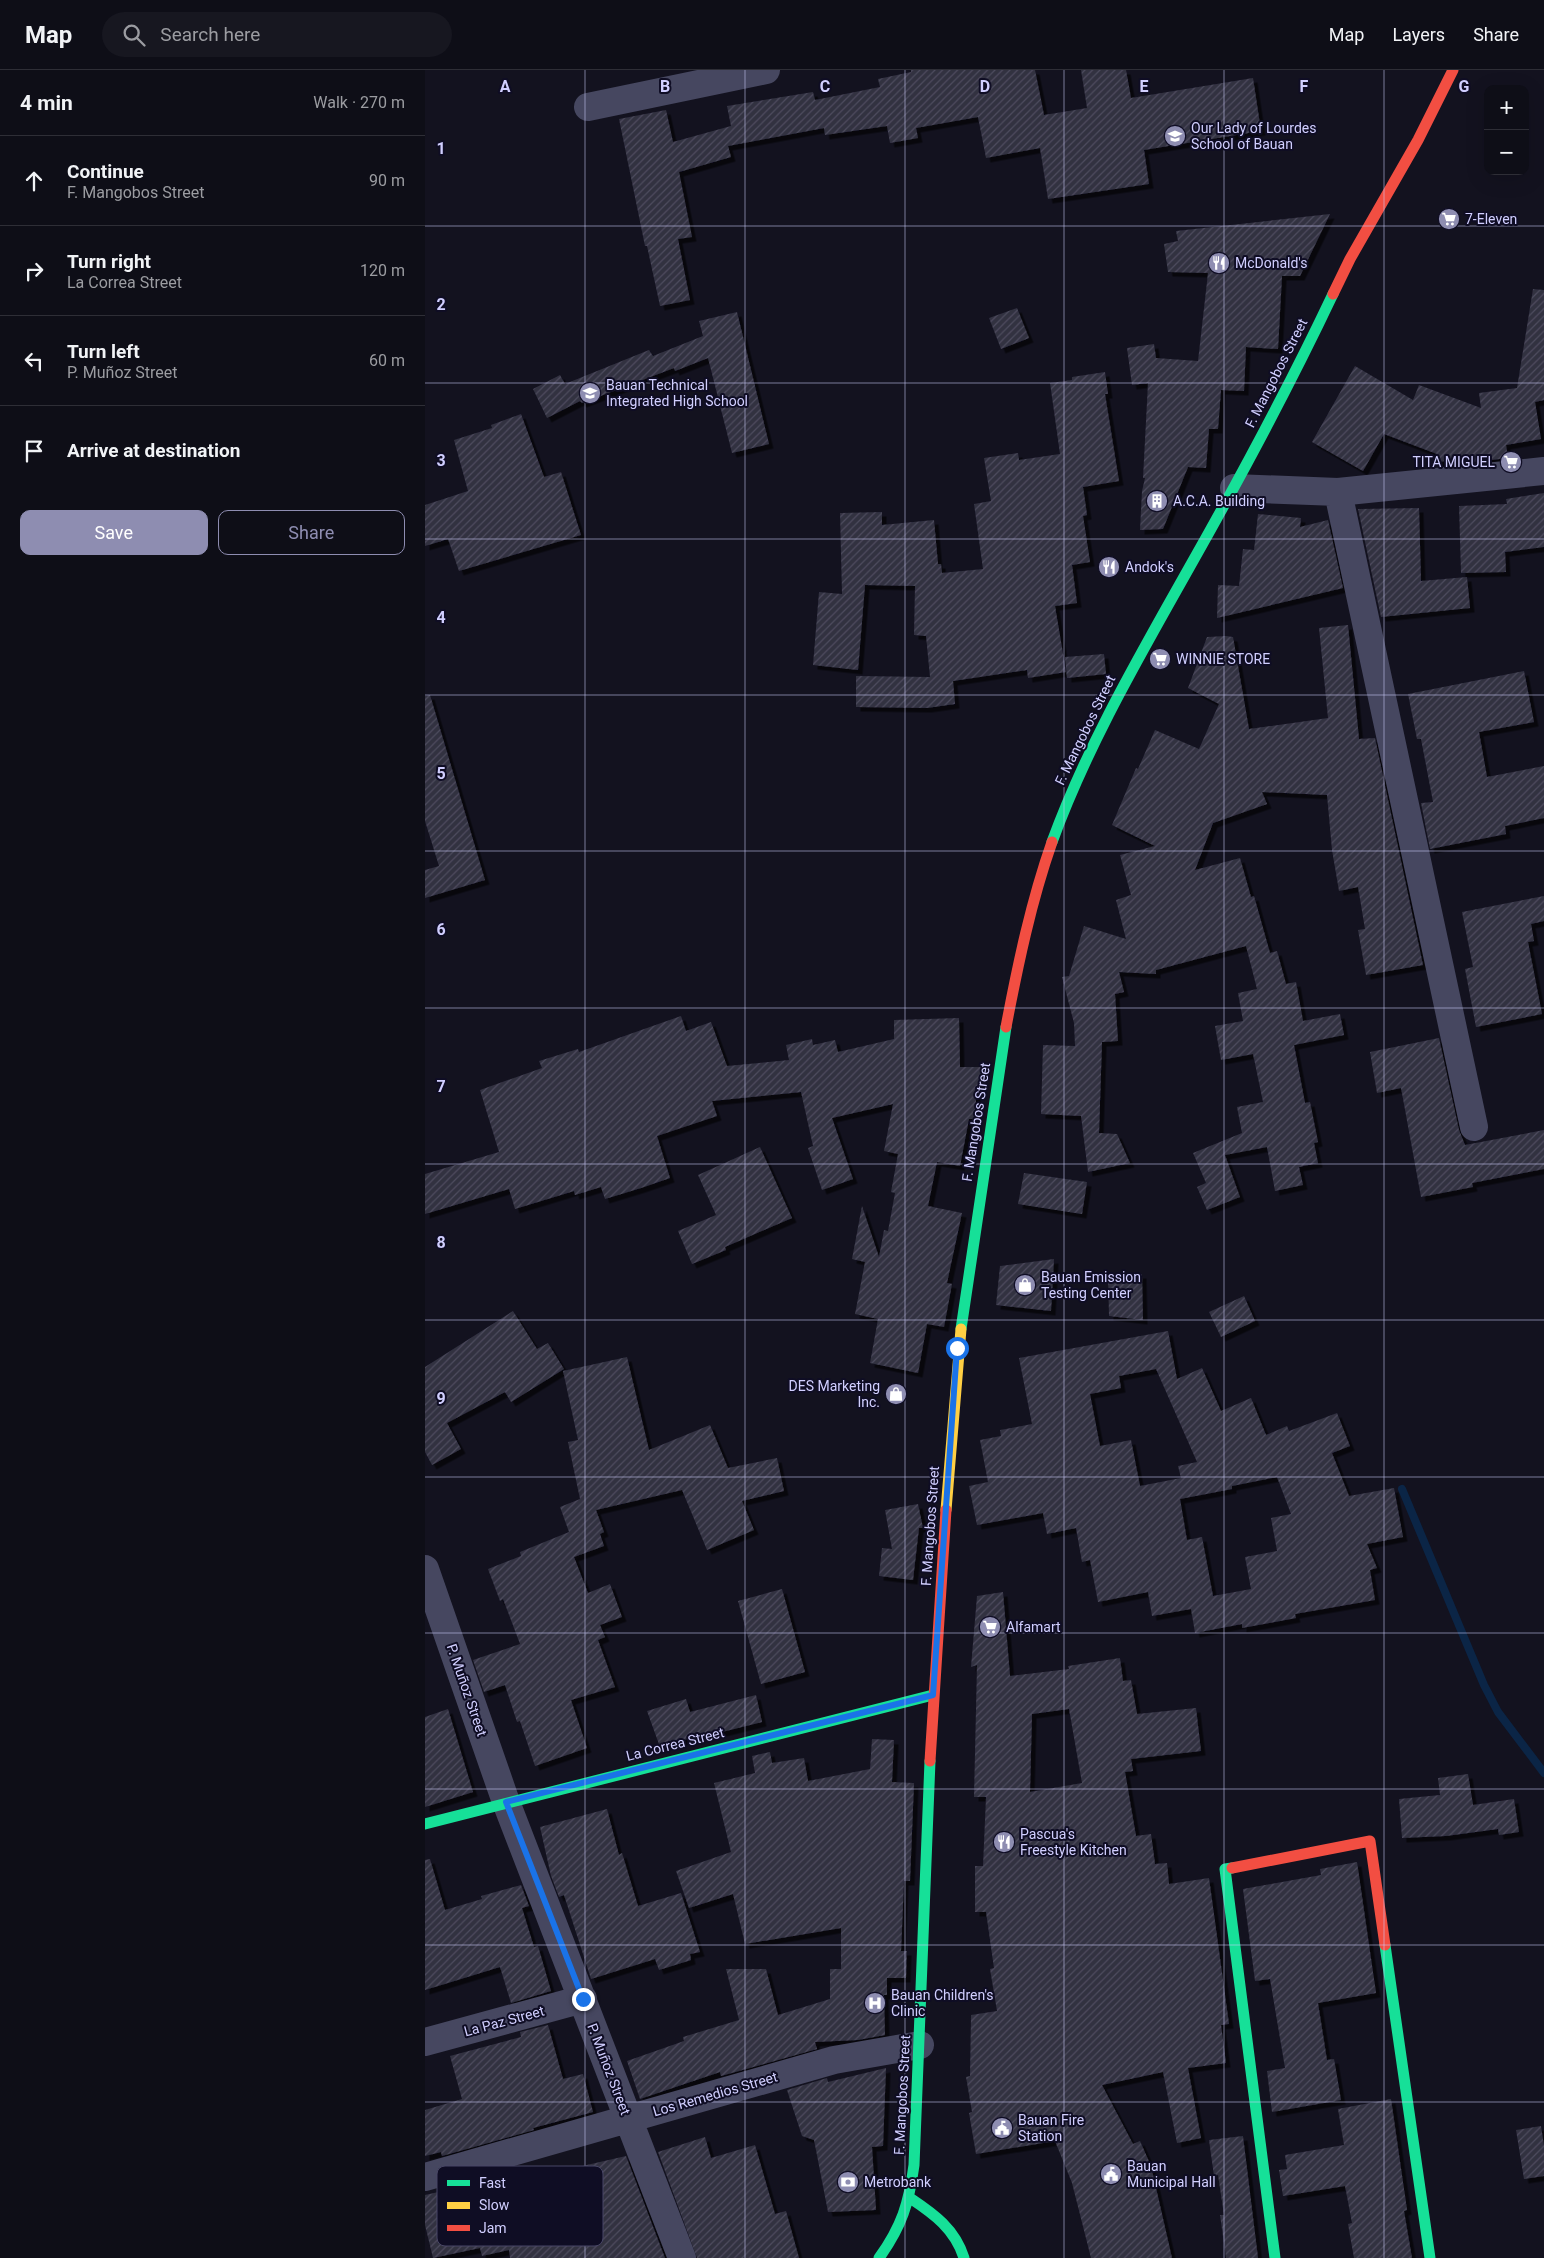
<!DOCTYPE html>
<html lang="en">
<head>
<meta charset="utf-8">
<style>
	:root { --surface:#0e0e17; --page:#171720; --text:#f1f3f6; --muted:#9b9ca1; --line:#2e2e36; --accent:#8e8db1 }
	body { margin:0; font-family:Roboto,sans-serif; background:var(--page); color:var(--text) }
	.controls { position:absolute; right:15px; top:15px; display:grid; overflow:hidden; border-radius:10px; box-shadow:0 5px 20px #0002 }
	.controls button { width:45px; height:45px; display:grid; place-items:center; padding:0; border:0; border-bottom:1px solid var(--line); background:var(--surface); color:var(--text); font:25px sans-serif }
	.stop { position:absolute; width:15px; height:15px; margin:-11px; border:4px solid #1a73e8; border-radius:50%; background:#fff }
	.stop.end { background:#1a73e8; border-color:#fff; box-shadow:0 1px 5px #0008 }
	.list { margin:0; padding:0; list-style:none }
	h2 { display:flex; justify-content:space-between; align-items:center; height:65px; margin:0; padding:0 20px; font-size:21px }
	h2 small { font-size:16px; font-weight:400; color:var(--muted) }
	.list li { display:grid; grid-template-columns:32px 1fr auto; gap:15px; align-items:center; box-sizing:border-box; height:90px; padding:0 20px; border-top:1px solid var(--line) }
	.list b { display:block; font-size:19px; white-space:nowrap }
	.list p { margin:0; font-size:16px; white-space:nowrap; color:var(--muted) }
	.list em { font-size:16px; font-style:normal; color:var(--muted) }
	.actions { display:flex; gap:10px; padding:15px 20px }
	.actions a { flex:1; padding:11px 0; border:1px solid var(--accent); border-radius:10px; text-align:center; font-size:18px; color:var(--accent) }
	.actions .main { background:var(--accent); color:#fff }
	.icon { flex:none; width:28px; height:28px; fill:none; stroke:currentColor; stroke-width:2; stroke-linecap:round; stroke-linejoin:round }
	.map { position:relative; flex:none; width:1119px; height:2188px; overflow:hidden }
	header { display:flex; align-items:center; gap:30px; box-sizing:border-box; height:70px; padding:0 25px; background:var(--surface); border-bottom:1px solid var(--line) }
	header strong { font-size:24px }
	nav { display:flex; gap:28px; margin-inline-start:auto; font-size:18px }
	.search { width:350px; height:45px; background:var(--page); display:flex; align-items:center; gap:12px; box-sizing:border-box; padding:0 18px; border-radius:28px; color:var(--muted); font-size:19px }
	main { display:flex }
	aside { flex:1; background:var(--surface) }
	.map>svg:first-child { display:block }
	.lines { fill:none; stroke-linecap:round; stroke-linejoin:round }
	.stream { stroke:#0b2546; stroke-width:8 }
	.building { fill:url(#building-hatch); fill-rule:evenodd; filter:url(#shadow) }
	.street { stroke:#464760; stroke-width:28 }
	.fast { stroke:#16e098; stroke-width:11 }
	.slow { stroke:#ffcf43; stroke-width:11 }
	.jam { stroke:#f24e42; stroke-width:11 }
	.route { stroke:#1a73e8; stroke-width:6 }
	.grid { fill:none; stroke:#d1cfff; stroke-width:1; stroke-opacity:0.55 }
	.labels { text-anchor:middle; stroke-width:4; stroke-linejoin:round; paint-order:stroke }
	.poi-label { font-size:14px; fill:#d1cfff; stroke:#0f0d24; text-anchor:start }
	.street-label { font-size:14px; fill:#d1cfff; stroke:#0f0d24 }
	.key { fill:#0f0d24; stroke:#494766; stroke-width:1 }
	.key-label { font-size:14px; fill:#d1cfff }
	.grid-label { font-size:16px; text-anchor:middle; font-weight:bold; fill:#d1cfff; stroke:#0f0d24; stroke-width:4; stroke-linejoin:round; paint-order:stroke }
</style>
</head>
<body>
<header>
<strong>Map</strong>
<div class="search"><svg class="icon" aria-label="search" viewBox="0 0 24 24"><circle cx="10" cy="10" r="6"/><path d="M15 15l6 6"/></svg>Search here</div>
<nav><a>Map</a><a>Layers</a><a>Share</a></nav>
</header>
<main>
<aside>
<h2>4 min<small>Walk · 270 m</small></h2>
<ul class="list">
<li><svg class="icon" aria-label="ahead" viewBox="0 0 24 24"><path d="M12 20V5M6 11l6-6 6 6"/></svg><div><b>Continue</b><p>F. Mangobos Street</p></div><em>90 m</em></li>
<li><svg class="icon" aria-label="right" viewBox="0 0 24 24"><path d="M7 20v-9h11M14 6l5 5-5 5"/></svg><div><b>Turn right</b><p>La Correa Street</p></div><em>120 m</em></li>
<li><svg class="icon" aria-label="left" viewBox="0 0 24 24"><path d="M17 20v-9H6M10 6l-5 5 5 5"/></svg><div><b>Turn left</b><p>P. Muñoz Street</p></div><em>60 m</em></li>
<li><svg class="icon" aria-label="arrive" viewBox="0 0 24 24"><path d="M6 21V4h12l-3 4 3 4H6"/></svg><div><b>Arrive at destination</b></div></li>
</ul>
<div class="actions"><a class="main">Save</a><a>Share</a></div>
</aside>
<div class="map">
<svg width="1119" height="2188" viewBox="0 0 1119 2188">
	<defs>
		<pattern id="building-hatch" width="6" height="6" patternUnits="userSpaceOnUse" patternTransform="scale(1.25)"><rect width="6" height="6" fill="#313041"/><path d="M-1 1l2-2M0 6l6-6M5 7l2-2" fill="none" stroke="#4e4d5e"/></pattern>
		<filter id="shadow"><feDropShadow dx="4.5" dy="4.5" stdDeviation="0" flood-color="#0009"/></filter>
	</defs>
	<rect width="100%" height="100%" fill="#13121f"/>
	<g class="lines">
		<!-- stream -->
		<path class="stream" d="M977 1419 1059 1615 1073 1642 1119 1703"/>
	</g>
	<!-- building -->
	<path class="building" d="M486 0H610L619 45 662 38 656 0H701L706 28 828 8 836 61 719 80 724 114 623 129 615 78 561 88 553 47 491 58 493 68 465 73 462 56 400 65 399 58 303 76 306 87 254 102 267 167 253 169 265 230 235 236 222 176H220L194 49 241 40 248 72 306 56 302 36 388 22 390 30 455 17 453 9 486 2Z
		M905 144 875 206H857L853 279 821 277 819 321 796 320 793 359H784L781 398 763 397 738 459 715 460 717 421 720 408H718L723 313 707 315 702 278 729 274 731 288 773 291 783 203 743 202 739 174 753 171 751 161Z
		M1108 219 1119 220V330L1110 332 1116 369 1081 375 1083 388 1049 392 1048 387 1013 392 1012 384 959 364 938 401 887 372 930 296 988 330 994 315 1056 338 1054 323 1092 318Z
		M592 238 604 268 576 279 564 248Z
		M312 242 344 374 307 383 283 288 250 301 249 298 157 333 155 331 122 348 108 319 135 305 140 314 224 280 228 286 278 266 274 251Z
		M680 302 683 324H680L694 411 658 417 662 445 658 446 665 492 647 495 652 533 630 536 641 602 603 608 602 600 528 611 530 634 502 638 431 637V606L505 607 501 566 489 565 490 516 440 515 433 600 388 595 394 522 417 524 415 443 457 442V455L509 450 513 494H516L517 503 558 499 549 434 566 431 559 388 593 383 594 390 635 384 625 313 647 310V307Z
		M96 344 119 407 136 402 156 465 34 501 23 469 0 476V435L43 421 29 370 67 358 66 355Z
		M1119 423V477L1080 482 1081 502 1036 503 1034 436 1082 434 1081 429Z
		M994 438 996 511 1042 507 1045 538 956 547 933 439Z
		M833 444 876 448 875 457 903 450 918 518 792 548 793 515 814 516 818 479 829 480Z
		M923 555 934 669 950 668 998 895 941 905 933 860 940 859 933 817 914 821 907 780 902 725 837 722 842 734 788 753 770 800 815 788 826 827 829 826 845 883 852 881 861 914 871 912 878 951 915 944 919 965 869 975 880 1033 885 1032 893 1072 889 1073 893 1093 874 1097 878 1115 850 1121 842 1077 800 1085 815 1127 782 1140 772 1117 781 1113 768 1083 817 1063 812 1037 838 1032 828 984 796 990 790 956 818 951 813 923 832 919 821 876 731 900V904L694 902 699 922 690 924 693 971 677 972 674 1063 692 1064 705 1093 663 1102 656 1046 616 1044 618 975 650 976 649 953 637 907 644 906 659 856 701 869 691 830 706 825 695 785 730 776 687 755 711 698 713 699 730 660 774 679 794 634 763 618 782 567 801 566 808 567 824 659 903 648 894 558Z
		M679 584 681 604 642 608 640 587Z
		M1099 601 1109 652 1054 662 1062 707 1119 696V748L1080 756 1081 764 1005 779 996 733 1008 732 996 669H992L983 624Z
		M5 625 60 810 0 828V800L14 796 0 751V626Z
		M1119 826V851L1106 854 1109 871 1103 872 1117 944 1051 957 1040 899 1048 897 1037 842Z
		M256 946 261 961 286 952 302 996 364 990 361 975 387 969 388 975 410 970 413 982 469 969V950L534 948 535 997H557V1010L555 1021H551V1049H544L535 1096 512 1092 503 1136 537 1143 522 1213 527 1214 519 1257 502 1254 493 1303 445 1293 453 1249 430 1244 440 1192 427 1189 437 1136 454 1187 459 1160 463 1161 470 1123 466 1122 473 1084 459 1081 468 1034 407 1048 428 1109 397 1120 383 1078 388 1076 376 1022 287 1031 292 1046 232 1066 245 1108 216 1118 180 1129 176 1117 150 1125 149 1121 90 1139 84 1119 0 1144V1104L74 1082 55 1020 117 998 114 991 153 979 154 982Z
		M1014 968 1034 1060 1040 1075 1119 1060V1099L1047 1113 1048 1117 996 1127 976 1018 952 1023 945 982Z
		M335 1077 367 1148 300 1177 301 1180 267 1194 253 1161 291 1145 273 1105Z
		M599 1103 662 1112 657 1144 593 1134Z
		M629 1189 626 1241 571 1235 575 1196Z
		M717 1204 718 1250 684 1246 683 1205Z
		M819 1226 830 1251 796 1267 784 1242Z
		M88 1241 112 1279 123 1273 139 1299 86 1332 80 1322 22 1353 36 1379 7 1395 0 1382V1297Z
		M743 1261 752 1309 777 1298 796 1341 826 1328 841 1365 862 1356 864 1361 912 1343 925 1376 907 1383 924 1426 969 1418 978 1467 942 1474 952 1498 945 1500 950 1530 870 1544 871 1548 817 1558V1554L770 1563 766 1539 727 1546 723 1522 673 1532 665 1490 657 1492 651 1458 622 1464 618 1443 552 1455 544 1416 563 1412 555 1370 576 1366 575 1360 607 1354 594 1288ZM731 1299 772 1392 753 1396 756 1408 715 1416 706 1370 675 1376 665 1324 696 1318 694 1306ZM852 1407 866 1444 846 1448 852 1481 820 1487 826 1519 788 1526 777 1467 762 1470 755 1429 807 1419V1416Z
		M202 1287 224 1380 285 1355 303 1398 352 1388 359 1421 317 1431 329 1460 282 1480 257 1420 171 1440 179 1462 175 1464 179 1476 149 1487 163 1523 185 1514 197 1547 175 1555 180 1567 173 1570 190 1617 146 1630 162 1678 110 1696 95 1651 92 1652 80 1615 59 1622 48 1590 95 1574 78 1529 75 1531 63 1499 96 1486 95 1482 144 1462 135 1437 155 1429 143 1372 153 1370 138 1301Z
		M493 1434 498 1458H494L488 1510 454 1506 457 1478 467 1479 460 1440Z
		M357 1519 380 1602 336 1614 313 1531Z
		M578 1522 585 1606 644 1599 643 1596 695 1588 698 1611 706 1610 712 1644 771 1638 776 1681 706 1689 708 1701 700 1702 711 1766 726 1764 730 1794 742 1793 744 1814 784 1808 804 1954 796 1955 801 1993 763 1998 776 2068 752 2073 738 2002 677 2015 708 2074 715 2071 726 2096 747 2188H666L647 2113 630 2071 551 2084 544 2043 547 2042 541 2007 545 2006 546 1945 572 1941 565 1899 569 1898 561 1842H550V1796H558L561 1727H549L552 1595 546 1597 552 1526ZM644 1639 657 1713 605 1722 607 1644Z
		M331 1625 337 1652 293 1663V1660L235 1677 222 1641 261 1629 265 1642Z
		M23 1639 48 1722 0 1737V1647Z
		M447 1669 469 1670 467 1712 489 1713 485 1811H479L476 1881H482L481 1908H462V1925H459L460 1965 433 1970 390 1972 392 1979 296 2006 295 2002 215 2029 202 1991 259 1971 258 1967 314 1950 301 1899H341L353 1945 405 1929V1899H416V1858L320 1874 308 1824 264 1838 251 1801 306 1782 289 1713 330 1703 327 1686 345 1682 347 1693 379 1688 383 1711 445 1699Z
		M1043 1704 1048 1735 1089 1729 1094 1762 1074 1765 1073 1759 1021 1766 977 1768 974 1729 1015 1725 1013 1708Z
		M182 1739 194 1785 197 1783 213 1836 256 1823 275 1882 265 1884 266 1890 234 1900 230 1889 166 1909 139 1825 134 1827 126 1806 115 1757Z
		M5 1789 20 1840 57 1829 56 1826 96 1815 104 1836 97 1838 109 1877 113 1876 126 1921 86 1933 75 1897 0 1920V1790Z
		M932 1792 951 1923 893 1933 902 1990 909 1989 916 2030 847 2042 842 2001 860 1998 845 1909 830 1911 818 1819 896 1805 895 1799Z
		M123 1955 138 2009 158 2004 168 2042 108 2058 109 2060 17 2086 16 2082 0 2086V2040L37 2029 25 1986 96 1967 95 1962Z
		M461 1998 458 2076 447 2077 451 2140 403 2142 389 2070 377 2066 362 2020 402 2008 403 2012Z
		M966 2029 982 2140 979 2141 987 2188H929L923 2154 927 2153 920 2116 858 2126 854 2100 862 2099 860 2085 919 2075 913 2039Z
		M1116 2056 1119 2076V2106L1099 2109 1091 2060Z
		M818 2066 833 2188H801L795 2145H799L793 2105 789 2106 784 2070Z
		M280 2067 286 2088 330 2075 350 2144 361 2141 374 2188H272L233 2082Z
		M201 2086 240 2188H85L84 2180 57 2186 55 2178 8 2188 0 2155V2125L27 2119 31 2134 44 2142 83 2133 82 2127 117 2119V2122L156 2113 153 2097Z"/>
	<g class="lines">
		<!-- street -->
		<path class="street" d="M163 37 341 0
			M809 418 913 422 1119 401
			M913 422 1049 1057
			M0 1499 81 1732 257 2188
			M0 1972 158 1929
			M0 2107 409 1990 495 1975"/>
		<!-- fast -->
		<path class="fast" d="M627 772C662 676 714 587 764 498 815 408 864 317 908 224
			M536 1259 581 957
			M0 1754 508 1625
			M807 1798 800 1799 850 2188
			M960 1875 1005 2188
			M485 2128C509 2144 530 2159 539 2188
			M454 2188C477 2156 484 2133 489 2095L505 1691"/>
		<!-- slow -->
		<path class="slow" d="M521 1440 536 1259"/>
		<!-- jam -->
		<path class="jam" d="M908 224 925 189 993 70 1028 0
			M581 957C593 894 606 832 627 772
			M505 1691 521 1440
			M807 1798 945 1771 960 1875"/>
	</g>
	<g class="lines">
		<!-- route -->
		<path class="route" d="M158 1929 81 1732 508 1625 532 1278"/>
	</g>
	<!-- grid -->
	<path class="grid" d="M160 0V2188M320 0V2188M480 0V2188M639 0V2188M799 0V2188M959 0V2188M0 156H1119M0 313H1119M0 469H1119M0 625H1119M0 781H1119M0 938H1119M0 1094H1119M0 1250H1119M0 1407H1119M0 1563H1119M0 1719H1119M0 1875H1119M0 2032H1119"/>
	<!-- icons -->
	<defs>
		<g id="school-disc" transform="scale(1.125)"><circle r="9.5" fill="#8e8db1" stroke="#0f0d24"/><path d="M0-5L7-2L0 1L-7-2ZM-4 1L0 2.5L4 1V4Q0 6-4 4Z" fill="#fff"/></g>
		<g id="supermarket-disc" transform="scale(1.125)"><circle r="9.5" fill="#8e8db1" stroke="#0f0d24"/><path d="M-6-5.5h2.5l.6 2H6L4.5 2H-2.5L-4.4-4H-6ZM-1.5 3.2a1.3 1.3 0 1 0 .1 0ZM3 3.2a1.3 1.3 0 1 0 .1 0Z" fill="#fff"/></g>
		<g id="restaurant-disc" transform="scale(1.125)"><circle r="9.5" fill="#8e8db1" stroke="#0f0d24"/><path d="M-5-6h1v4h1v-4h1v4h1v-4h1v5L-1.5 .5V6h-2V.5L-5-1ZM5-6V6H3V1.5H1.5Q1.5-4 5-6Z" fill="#fff"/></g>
		<g id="building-disc" transform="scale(1.125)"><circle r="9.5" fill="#8e8db1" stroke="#0f0d24"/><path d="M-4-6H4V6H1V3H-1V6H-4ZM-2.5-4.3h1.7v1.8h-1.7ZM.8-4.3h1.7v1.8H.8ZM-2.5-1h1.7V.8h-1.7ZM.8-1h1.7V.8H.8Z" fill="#fff"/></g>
		<g id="shop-disc" transform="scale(1.125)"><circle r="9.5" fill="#8e8db1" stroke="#0f0d24"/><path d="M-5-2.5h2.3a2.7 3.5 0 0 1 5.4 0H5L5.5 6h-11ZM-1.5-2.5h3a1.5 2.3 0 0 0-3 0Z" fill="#fff"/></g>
		<g id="hospital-disc" transform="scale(1.125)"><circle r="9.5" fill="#8e8db1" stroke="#0f0d24"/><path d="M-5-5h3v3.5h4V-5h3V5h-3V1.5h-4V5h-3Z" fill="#fff"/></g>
		<g id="civic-disc" transform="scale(1.125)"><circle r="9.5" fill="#8e8db1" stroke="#0f0d24"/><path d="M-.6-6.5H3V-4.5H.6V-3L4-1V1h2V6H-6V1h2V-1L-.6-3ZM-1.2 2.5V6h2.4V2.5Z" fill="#fff"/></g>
		<g id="bank-disc" transform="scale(1.125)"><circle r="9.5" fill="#8e8db1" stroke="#0f0d24"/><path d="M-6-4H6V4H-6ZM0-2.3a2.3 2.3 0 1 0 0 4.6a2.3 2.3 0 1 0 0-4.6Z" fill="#fff"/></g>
	</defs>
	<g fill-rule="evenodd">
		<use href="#school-disc" x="750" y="66"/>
		<use href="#supermarket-disc" x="1024" y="149"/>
		<use href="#restaurant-disc" x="794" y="193"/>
		<use href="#school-disc" x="165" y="323"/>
		<use href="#supermarket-disc" x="1086" y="392"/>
		<use href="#building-disc" x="732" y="431"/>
		<use href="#restaurant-disc" x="684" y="497"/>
		<use href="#supermarket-disc" x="735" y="589"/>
		<use href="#shop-disc" x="600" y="1215"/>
		<use href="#shop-disc" x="471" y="1324"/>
		<use href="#supermarket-disc" x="565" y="1557"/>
		<use href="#restaurant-disc" x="579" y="1772"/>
		<use href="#hospital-disc" x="450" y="1933"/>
		<use href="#civic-disc" x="577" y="2058"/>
		<use href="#civic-disc" x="686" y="2104"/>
		<use href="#bank-disc" x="423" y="2112"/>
	</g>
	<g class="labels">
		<!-- poi labels -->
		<g class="poi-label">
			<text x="766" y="63">Our Lady of Lourdes<tspan x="766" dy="16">School of Bauan</tspan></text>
			<text x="1040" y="154">7-Eleven</text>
			<text x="810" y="198">McDonald's</text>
			<text x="181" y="320">Bauan Technical<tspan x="181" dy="16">Integrated High School</tspan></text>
			<text x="1070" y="397" text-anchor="end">TITA MIGUEL</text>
			<text x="748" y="436">A.C.A. Building</text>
			<text x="700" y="502">Andok's</text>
			<text x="751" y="594">WINNIE STORE</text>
			<text x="616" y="1212">Bauan Emission<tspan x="616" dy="16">Testing Center</tspan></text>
			<text x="455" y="1321" text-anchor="end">DES Marketing<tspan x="455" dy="16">Inc.</tspan></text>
			<text x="581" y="1562">Alfamart</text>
			<text x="595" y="1769">Pascua's<tspan x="595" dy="16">Freestyle Kitchen</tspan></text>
			<text x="466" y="1930">Bauan Children's<tspan x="466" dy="16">Clinic</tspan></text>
			<text x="593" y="2055">Bauan Fire<tspan x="593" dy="16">Station</tspan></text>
			<text x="702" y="2101">Bauan<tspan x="702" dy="16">Municipal Hall</tspan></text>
			<text x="439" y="2117">Metrobank</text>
		</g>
		<!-- street labels -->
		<g class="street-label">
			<text transform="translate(851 303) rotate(-63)" y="5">F. Mangobos Street</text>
			<text transform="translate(660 660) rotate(-64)" y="5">F. Mangobos Street</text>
			<text transform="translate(551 1052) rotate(-81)" y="5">F. Mangobos Street</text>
			<text transform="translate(505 1456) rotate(-86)" y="5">F. Mangobos Street</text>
			<text transform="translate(42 1620) rotate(71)" y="5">P. Muñoz Street</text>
			<text transform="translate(250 1674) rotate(-14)" y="5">La Correa Street</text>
			<text transform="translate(79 1951) rotate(-15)" y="5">La Paz Street</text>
			<text transform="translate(184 1999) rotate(69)" y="5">P. Muñoz Street</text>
			<text transform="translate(290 2024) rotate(-16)" y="5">Los Remedios Street</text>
			<text transform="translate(477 2025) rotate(-87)" y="5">F. Mangobos Street</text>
		</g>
	</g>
	<!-- legend -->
	<rect x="12" y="2096" width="166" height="80" rx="8" class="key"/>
	<rect x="22" y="2110" width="23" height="6" fill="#16e098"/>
	<rect x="22" y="2132" width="23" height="7" fill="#ffcf43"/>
	<rect x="22" y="2155" width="23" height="6" fill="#f24e42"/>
	<g class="key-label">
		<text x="54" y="2118">Fast</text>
		<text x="54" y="2140">Slow</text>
		<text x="54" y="2163">Jam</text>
	</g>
	<g class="grid-label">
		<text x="80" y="22">A</text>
		<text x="240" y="22">B</text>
		<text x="400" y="22">C</text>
		<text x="560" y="22">D</text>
		<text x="719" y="22">E</text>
		<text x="879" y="22">F</text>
		<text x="1039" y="22">G</text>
		<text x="16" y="84">1</text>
		<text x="16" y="240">2</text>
		<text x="16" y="396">3</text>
		<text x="16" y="553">4</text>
		<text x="16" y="709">5</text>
		<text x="16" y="865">6</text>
		<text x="16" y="1022">7</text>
		<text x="16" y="1178">8</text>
		<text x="16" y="1334">9</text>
	</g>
</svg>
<div class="controls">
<button>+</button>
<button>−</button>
</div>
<div class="stop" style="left:532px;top:1278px"></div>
<div class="stop end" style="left:158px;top:1929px"></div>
</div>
</main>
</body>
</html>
